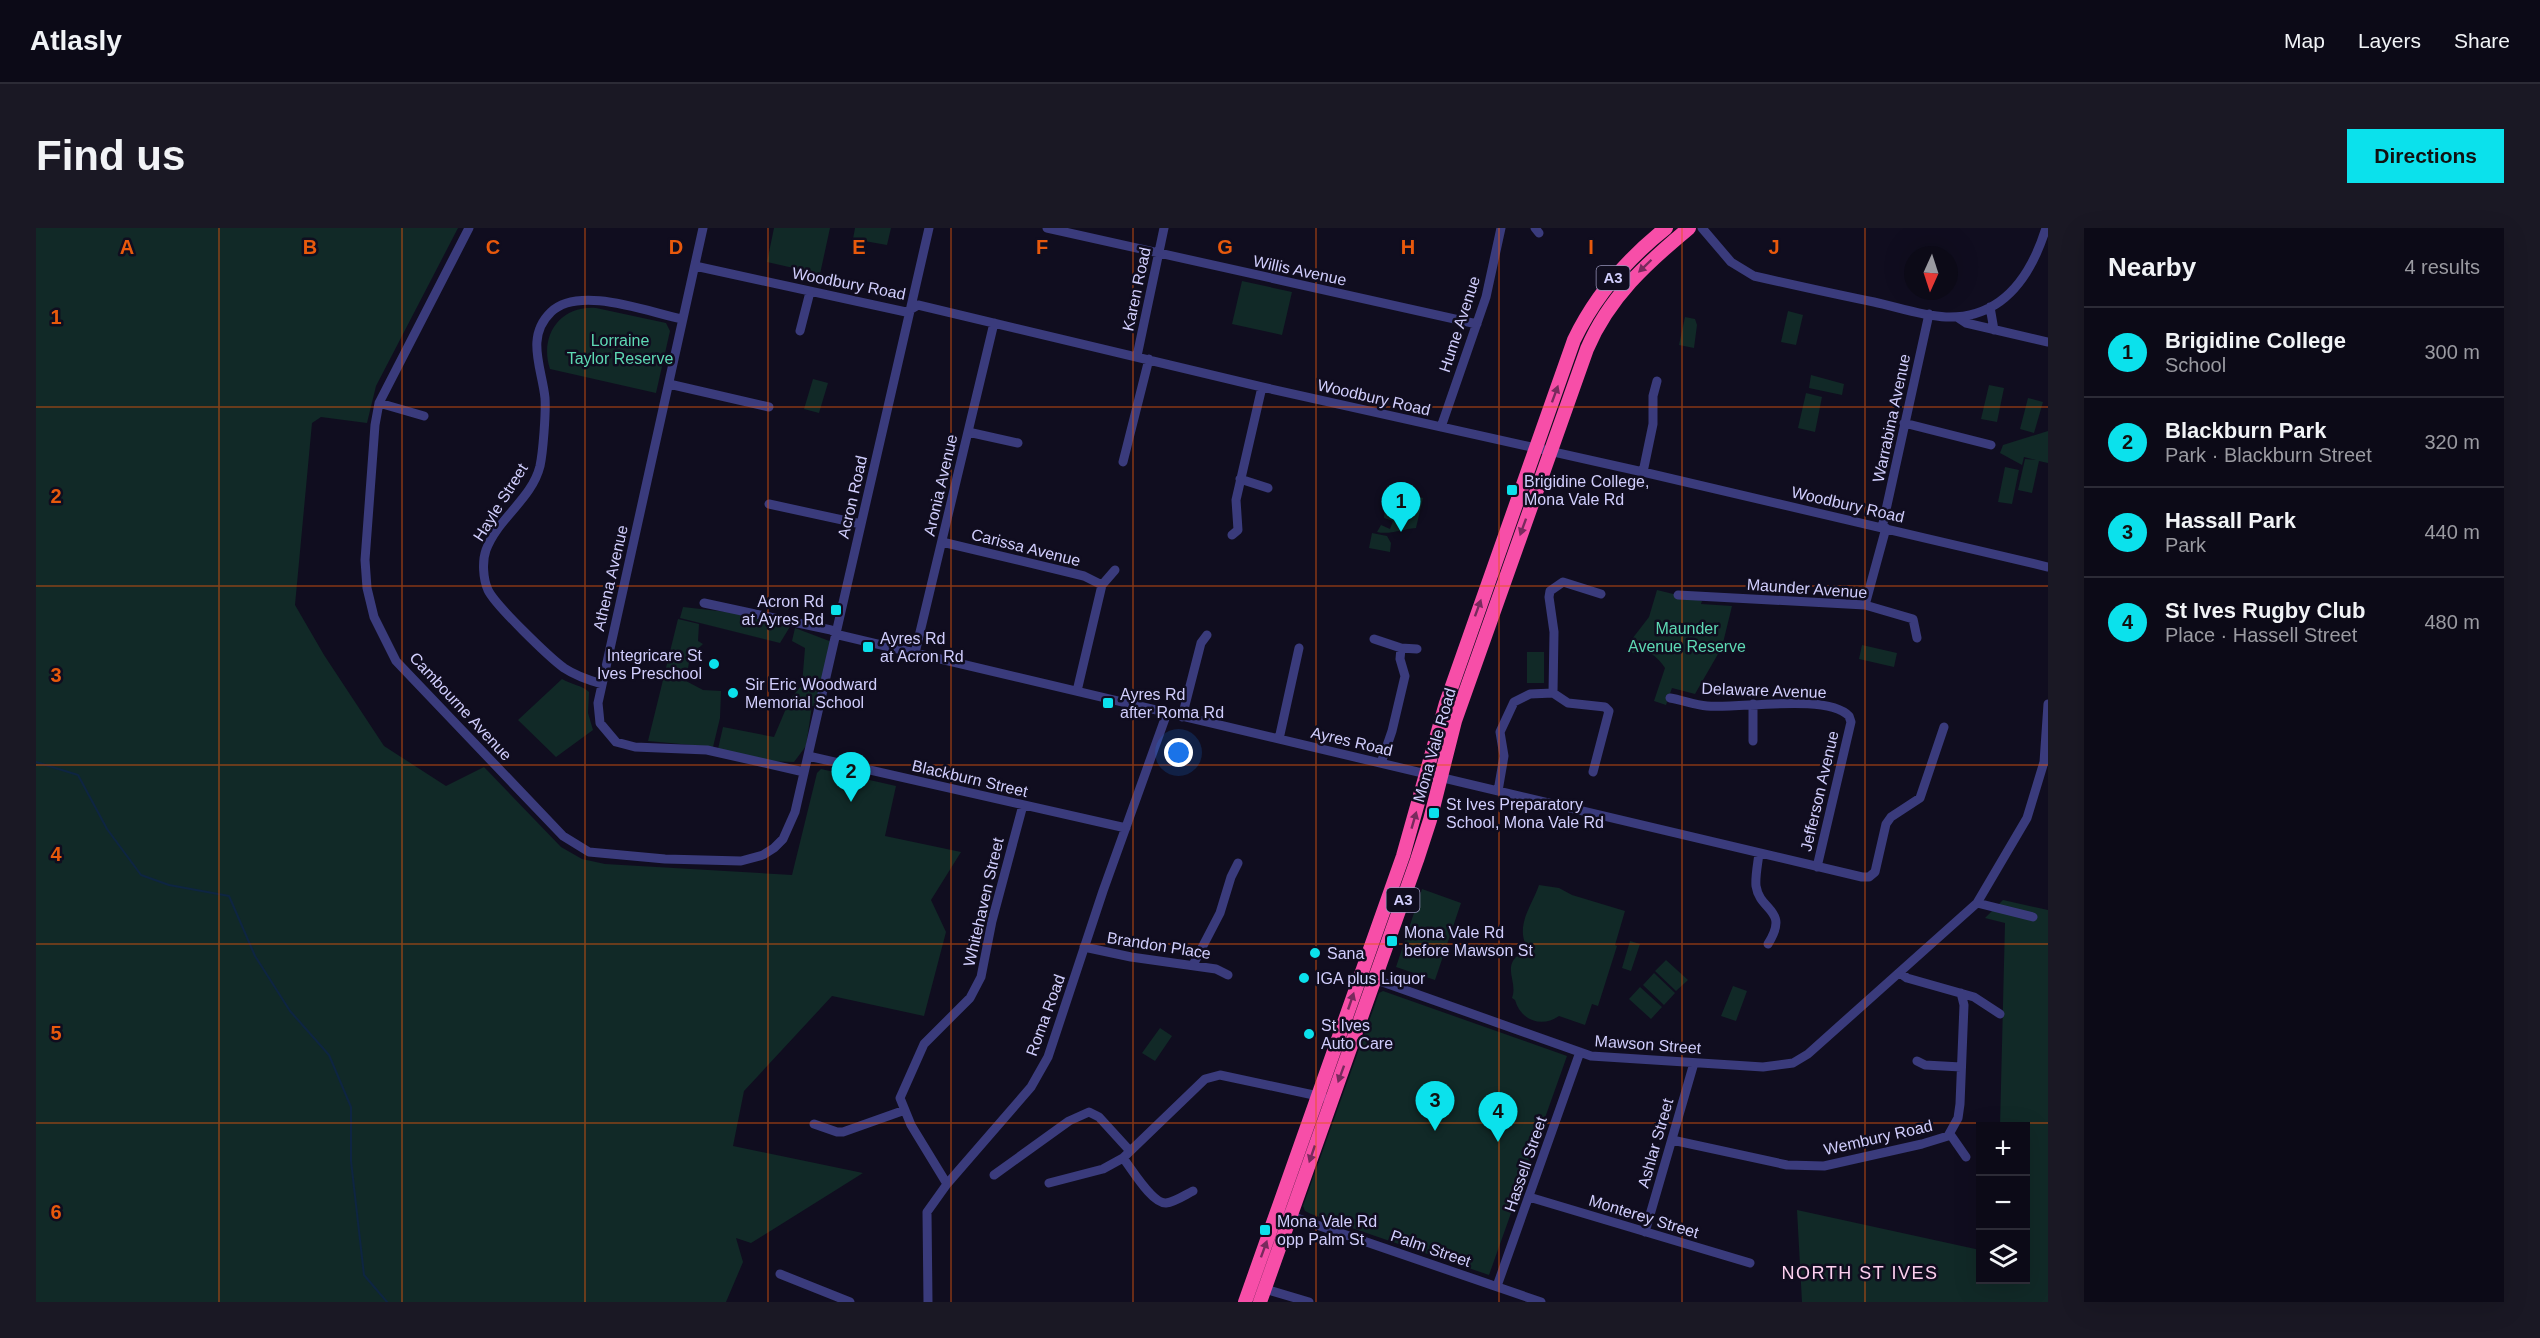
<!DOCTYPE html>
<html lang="en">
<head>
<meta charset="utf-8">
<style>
	:root { --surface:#0c0a17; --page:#1a1824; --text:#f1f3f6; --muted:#9a9aa1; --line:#2c2b36; --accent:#0be1ec }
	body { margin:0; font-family:Helvetica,sans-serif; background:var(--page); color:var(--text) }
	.controls { position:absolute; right:18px; bottom:18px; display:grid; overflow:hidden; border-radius:0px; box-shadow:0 6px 24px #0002 }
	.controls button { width:54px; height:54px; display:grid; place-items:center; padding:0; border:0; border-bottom:2px solid var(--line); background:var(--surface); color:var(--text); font:30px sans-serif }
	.compass { position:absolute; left:1868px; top:18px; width:54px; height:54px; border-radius:50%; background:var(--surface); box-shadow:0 6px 24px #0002; rotate:183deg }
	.you { position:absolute; left:1143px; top:525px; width:21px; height:21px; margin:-15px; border:4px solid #fff; border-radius:50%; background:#1a73e8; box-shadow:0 0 0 9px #1a73e833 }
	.badge { display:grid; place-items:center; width:39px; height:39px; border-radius:50%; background:var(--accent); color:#111; font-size:20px; font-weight:700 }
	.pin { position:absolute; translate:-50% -50px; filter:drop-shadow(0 2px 3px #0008) }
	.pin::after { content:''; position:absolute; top:32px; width:21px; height:18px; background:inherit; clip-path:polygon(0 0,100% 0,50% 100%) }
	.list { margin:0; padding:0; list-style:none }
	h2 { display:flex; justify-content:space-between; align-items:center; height:78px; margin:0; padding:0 24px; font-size:26px }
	h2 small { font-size:20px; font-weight:400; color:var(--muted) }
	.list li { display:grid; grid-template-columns:39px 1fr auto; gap:18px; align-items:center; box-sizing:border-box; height:90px; padding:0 24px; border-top:2px solid var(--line) }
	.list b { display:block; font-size:22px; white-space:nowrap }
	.list p { margin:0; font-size:20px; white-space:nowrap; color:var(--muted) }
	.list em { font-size:20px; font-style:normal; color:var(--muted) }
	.icon { flex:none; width:33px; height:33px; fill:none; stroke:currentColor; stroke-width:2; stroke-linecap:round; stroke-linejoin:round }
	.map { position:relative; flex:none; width:2012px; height:1074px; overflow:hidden; border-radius:0px }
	header { display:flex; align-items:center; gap:36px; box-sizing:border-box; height:84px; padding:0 30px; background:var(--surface); border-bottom:2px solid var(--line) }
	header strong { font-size:28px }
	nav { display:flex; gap:33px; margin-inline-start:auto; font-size:21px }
	.intro { display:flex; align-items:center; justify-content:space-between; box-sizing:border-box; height:144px; padding:0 36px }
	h1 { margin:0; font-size:42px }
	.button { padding:15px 27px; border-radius:0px; background:var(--accent); color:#111; font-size:21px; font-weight:700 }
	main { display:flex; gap:36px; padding:0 36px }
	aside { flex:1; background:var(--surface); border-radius:0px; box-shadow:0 6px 24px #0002 }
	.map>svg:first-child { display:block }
	.green { fill:#112927 }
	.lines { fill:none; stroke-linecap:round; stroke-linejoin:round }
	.stream { stroke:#0e2542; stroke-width:2 }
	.minor { stroke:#3a3b7c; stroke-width:9 }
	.highway { stroke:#f74ea8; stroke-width:14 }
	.oneway { fill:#782a5d }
	.grid { fill:none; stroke:#e8590c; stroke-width:1.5; stroke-opacity:0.55 }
	.poi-dot { fill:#0be1ec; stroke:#100d1f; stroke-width:2 }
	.labels { text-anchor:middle; stroke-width:5; stroke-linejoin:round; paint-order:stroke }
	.shield { fill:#100d1f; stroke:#9794ba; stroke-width:1.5 }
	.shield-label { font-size:15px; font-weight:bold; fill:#d1cefd }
	.street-label { font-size:16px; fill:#d1cefd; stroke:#100d1f }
	.park-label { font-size:16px; fill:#5ed9b4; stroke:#100d1f }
	.poi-label { font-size:16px; fill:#d1cefd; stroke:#100d1f; text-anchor:start }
	.neighbourhood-label { font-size:18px; letter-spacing:1.5px; fill:#fdd0ef; stroke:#100d1f }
	.grid-label { font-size:20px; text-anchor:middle; font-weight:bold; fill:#e8590c; stroke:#100d1f; stroke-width:5; stroke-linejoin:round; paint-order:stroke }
</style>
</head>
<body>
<header>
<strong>Atlasly</strong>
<nav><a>Map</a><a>Layers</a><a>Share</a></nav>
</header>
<div class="intro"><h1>Find us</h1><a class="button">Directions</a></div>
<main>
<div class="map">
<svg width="2012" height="1074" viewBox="0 0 2012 1074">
	<rect width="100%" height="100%" fill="#100d1f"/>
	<!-- green -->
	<path class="green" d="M0 0H422L340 158 331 195 285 189 276 195 259 377 288 427 348 518 410 558 448 539 525 619 546 631 569 636 756 647 781 545 785 541 860 558 849 608 925 624 895 672 910 704 888 788 796 768 708 863 697 918 827 945 715 1015 700 1010 707 1034 690 1074H0Z
		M738 0H794L784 46 731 34Z
		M819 0H855L851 17 817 11Z
		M1206 53 1256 64 1246 107 1196 96Z
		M560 80 630 95 634 103 620 165 514 141C503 108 524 77 560 80Z
		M1752 83 1767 87 1760 117 1745 114Z
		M1649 89 1659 91 1661 97 1658 120 1643 117Z
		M1775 147 1808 156 1806 167 1773 160Z
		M777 151 792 155 783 185 768 181Z
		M1953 157 1968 160 1961 194 1945 191Z
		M1770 165 1786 169 1779 204 1762 200Z
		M1992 170 2007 174 1998 205 1984 201Z
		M2012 203V235L2003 233 1996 265 1982 262 1989 231 2000 232 1988 229 1986 237 1964 225 1967 217Z
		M1969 239 1983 242 1976 276 1962 274Z
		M1351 258 1373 263 1372 266 1387 270 1380 300C1366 301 1354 307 1341 304L1345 297 1354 301 1357 293 1348 290Z
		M1336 305 1351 308 1355 315 1354 324 1333 320Z
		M1621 362 1666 373 1665 376 1696 378 1686 419 1659 466 1636 460 1630 477 1618 473 1629 440C1620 426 1611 421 1595 425L1593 415 1613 389Z
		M647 379 700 385 755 397 744 415 644 390Z
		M642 391 663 396 662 413 667 416 654 428 650 453 667 462 685 463 684 490 677 519 612 513Z
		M759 400 796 414 780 478H776L770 518 758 534 728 533 682 521 687 499 738 509 754 471 766 457 769 420 756 413Z
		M1826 417 1861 425 1858 439 1823 431Z
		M1491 424H1508V455H1491Z
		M526 451C534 456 548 458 553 464L552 485 557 502 520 529 482 492Z
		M1503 657 1523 660 1536 667 1589 683 1579 717 1581 718 1562 778 1556 776 1549 797 1523 788C1506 800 1485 793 1479 772L1476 770C1483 751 1461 736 1492 721 1478 698 1496 678 1503 657Z
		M1386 661 1425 675 1399 752 1360 739Z
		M1967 672 2012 682V1074H1766L1761 982 1944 1022V1052H1990V898H1964L1969 695 1949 690Z
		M1594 713 1604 716 1595 743 1586 740Z
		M1630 732 1652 752 1640 763 1619 743Z
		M1618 745 1639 765 1628 777 1607 757Z
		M1697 758 1711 763 1700 793 1685 788Z
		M1604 759 1626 779 1615 791 1593 771Z
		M1347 763 1531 828 1453 1047 1275 986 1269 983 1267 978 1343 765Z
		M1124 800 1136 808 1119 833 1106 825Z"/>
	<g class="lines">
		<!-- stream -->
		<path class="stream" d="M0 534 42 547 71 601 105 647 133 657 193 668 219 728 254 783 293 827 315 879V933L328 1047 351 1074"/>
		<!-- minor -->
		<path class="minor" d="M433 0 343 175 339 197 329 332 331 360 338 389 360 433 527 608 553 624 629 631 705 633 727 627 738 620 747 611 759 584 893 0
			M667 0 562 475 564 495 580 514 599 519 671 522 768 544
			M1011 0 1441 96
			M1499 0 1503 5
			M1666 0 1695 34 1718 48C1758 57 1798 66 1838 74 1861 79 1886 88 1910 89 1967 91 1995 48 2010 0
			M659 38 870 84 882 77 1226 159 1607 244 2012 339
			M1954 79 1958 102
			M1921 89 1930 95 2012 114
			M764 103 774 64
			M1101 128 1128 0
			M633 156 733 179
			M343 175 388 188
			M1868 195 1955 217
			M1405 199 1450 69 1465 0
			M932 204 982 215
			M1087 234 1113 131
			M1607 244 1617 196V168L1621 153
			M1204 251 1232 260
			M733 276 825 296
			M1846 300 1893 86
			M1196 307 1202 302 1200 272 1226 159
			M906 314 1048 348 1066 357 1079 342
			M1642 367 1829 377 1877 391 1881 410
			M668 375 795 402 803 407 879 425 1826 649H1833L1839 644 1850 596 1855 589 1884 570 1908 499
			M1829 377 1850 300
			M1338 411 1365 420 1381 421
			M879 425 958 95
			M566 456C552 452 540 448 528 440 513 429 459 377 452 362 447 351 446 333 450 322 461 291 496 271 504 238 507 224 510 185 509 170 506 140 489 109 515 84 543 57 612 84 646 91
			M1041 463 1066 357
			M1517 465 1518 404 1513 369 1514 363 1527 354 1565 366
			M1634 470C1646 472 1659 477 1671 478 1703 481 1791 465 1813 488L1815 494 1781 639
			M1717 476V513
			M1146 489 1165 415 1171 407
			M1243 511 1263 420
			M772 528 1090 600
			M1345 535 1356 503 1369 448 1364 431 1365 420
			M1462 563 1468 528 1464 504 1478 474 1494 466 1517 465 1532 475 1569 479 1573 483 1557 544
			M1723 625C1722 635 1719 648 1720 658 1724 684 1754 681 1732 716
			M1941 675 1997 689
			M1048 719 1095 729 1180 741 1192 747
			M1157 737 1184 685 1195 649 1202 635
			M1864 745 1871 750 1938 769 1964 786
			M1338 751 1555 828 1727 839 1757 835 1772 826 1941 675 1991 590 2008 534 2012 476
			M1881 833 1889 837 1925 839
			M778 896 801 904H807L869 882
			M1914 906 1930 929
			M1636 912 1751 937 1788 938 1886 916 1912 908 1922 890 1924 876 1928 777 1925 765
			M1087 930C1096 941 1116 976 1130 975 1139 974 1149 967 1157 963
			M958 947 1033 893 1053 884 1063 889 1094 923
			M1013 955 1067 941 1087 930 1169 851 1184 847 1287 869
			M911 956 875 897 864 870 888 816 934 770 945 749 956 693 987 577
			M1493 969 1714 1035
			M1249 986 1505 1074
			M1609 1004 1658 835
			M744 1046 814 1074
			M1461 1058 1544 824
			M1229 1061 1273 1074
			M892 1074 891 984 911 956 995 859 1012 829 1067 663 1131 485"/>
		<!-- highway -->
		<path class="highway" d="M1209 1074 1367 628 1410 475 1538 112C1560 66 1591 31 1630 0
			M1224 1074 1381 632 1394 592 1419 493 1551 121C1573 69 1611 35 1653 0"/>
	</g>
	<!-- one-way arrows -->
	<defs><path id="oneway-solid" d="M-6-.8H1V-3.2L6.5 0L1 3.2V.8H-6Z" transform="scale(1.5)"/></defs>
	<g class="oneway">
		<use href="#oneway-solid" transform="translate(1609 38) rotate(136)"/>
		<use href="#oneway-solid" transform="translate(1519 166) rotate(-70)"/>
		<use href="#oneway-solid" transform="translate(1487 299) rotate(110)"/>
		<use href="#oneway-solid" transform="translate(1442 380) rotate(-70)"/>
		<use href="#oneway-solid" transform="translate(1378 592) rotate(-74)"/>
		<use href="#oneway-solid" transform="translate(1315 773) rotate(-71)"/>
		<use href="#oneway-solid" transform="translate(1305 846) rotate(110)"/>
		<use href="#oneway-solid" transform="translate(1276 926) rotate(109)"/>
		<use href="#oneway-solid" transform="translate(1228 1021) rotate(-70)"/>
	</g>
	<!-- grid -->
	<path class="grid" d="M183 0V1074M366 0V1074M549 0V1074M732 0V1074M915 0V1074M1097 0V1074M1280 0V1074M1463 0V1074M1646 0V1074M1829 0V1074M0 179H2012M0 358H2012M0 537H2012M0 716H2012M0 895H2012"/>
	<!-- markers -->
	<g class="poi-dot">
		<rect x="1470" y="256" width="12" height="12" rx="3"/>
		<rect x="794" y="376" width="12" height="12" rx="3"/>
		<rect x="826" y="413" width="12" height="12" rx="3"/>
		<circle cx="678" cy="436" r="6"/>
		<circle cx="697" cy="465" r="6"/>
		<rect x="1066" y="469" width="12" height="12" rx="3"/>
		<rect x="1392" y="579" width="12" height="12" rx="3"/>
		<rect x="1350" y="707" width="12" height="12" rx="3"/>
		<circle cx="1279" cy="725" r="6"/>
		<circle cx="1268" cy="750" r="6"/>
		<circle cx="1273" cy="806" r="6"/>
		<rect x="1223" y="996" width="12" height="12" rx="3"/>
	</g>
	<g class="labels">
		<!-- shield labels -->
		<g class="shield">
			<rect x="1560.5" y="38" width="33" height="24" rx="4.5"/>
			<rect x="1350.5" y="660" width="33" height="24" rx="4.5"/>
		</g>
		<g class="shield-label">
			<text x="1577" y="55">A3</text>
			<text x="1367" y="677">A3</text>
		</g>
		<!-- street labels -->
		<g class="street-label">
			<text transform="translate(1264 42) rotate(12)" y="6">Willis Avenue</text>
			<text transform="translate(813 55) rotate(11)" y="6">Woodbury Road</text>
			<text transform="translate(1100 61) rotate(-78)" y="6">Karen Road</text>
			<text transform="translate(1423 96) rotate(-72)" y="6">Hume Avenue</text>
			<text transform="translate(1338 169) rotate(13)" y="6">Woodbury Road</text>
			<text transform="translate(1855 190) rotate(-78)" y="6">Warrabina Avenue</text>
			<text transform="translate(904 257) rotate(-77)" y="6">Aronia Avenue</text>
			<text transform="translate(816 269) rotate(-77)" y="6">Acron Road</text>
			<text transform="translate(464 274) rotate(-58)" y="6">Hayle Street</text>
			<text transform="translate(1812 276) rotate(13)" y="6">Woodbury Road</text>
			<text transform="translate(990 319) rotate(14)" y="6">Carissa Avenue</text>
			<text transform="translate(574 350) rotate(-77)" y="6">Athena Avenue</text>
			<text transform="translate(1771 360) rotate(4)" y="6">Maunder Avenue</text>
			<text transform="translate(1728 462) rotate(2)" y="6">Delaware Avenue</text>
			<text transform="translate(425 478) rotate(47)" y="6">Cambourne Avenue</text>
			<text transform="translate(1316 513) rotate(13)" y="6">Ayres Road</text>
			<text transform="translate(1398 517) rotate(-74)" y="6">Mona Vale Road</text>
			<text transform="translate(934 550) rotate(13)" y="6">Blackburn Street</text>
			<text transform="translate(1783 563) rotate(-77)" y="6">Jefferson Avenue</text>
			<text transform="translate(947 674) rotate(-77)" y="6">Whitehaven Street</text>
			<text transform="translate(1123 717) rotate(9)" y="6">Brandon Place</text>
			<text transform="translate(1009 787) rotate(-70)" y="6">Roma Road</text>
			<text transform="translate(1612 816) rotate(4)" y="6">Mawson Street</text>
			<text transform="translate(1842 909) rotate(-13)" y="6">Wembury Road</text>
			<text transform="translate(1619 915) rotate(-74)" y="6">Ashlar Street</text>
			<text transform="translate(1489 936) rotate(-71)" y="6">Hassell Street</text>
			<text transform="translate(1608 988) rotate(17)" y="6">Monterey Street</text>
			<text transform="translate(1395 1020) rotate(19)" y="6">Palm Street</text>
		</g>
		<!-- park labels -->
		<g class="park-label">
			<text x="584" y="118">Lorraine<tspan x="584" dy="18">Taylor Reserve</tspan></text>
			<text x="1651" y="406">Maunder<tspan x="1651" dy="18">Avenue Reserve</tspan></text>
		</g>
		<!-- poi labels -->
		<g class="poi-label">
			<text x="1488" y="259">Brigidine College,<tspan x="1488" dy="18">Mona Vale Rd</tspan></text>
			<text x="788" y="379" text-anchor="end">Acron Rd<tspan x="788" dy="18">at Ayres Rd</tspan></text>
			<text x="844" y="416">Ayres Rd<tspan x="844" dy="18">at Acron Rd</tspan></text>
			<text x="666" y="433" text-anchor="end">Integricare St<tspan x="666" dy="18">Ives Preschool</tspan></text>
			<text x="709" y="462">Sir Eric Woodward<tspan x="709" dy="18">Memorial School</tspan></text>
			<text x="1084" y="472">Ayres Rd<tspan x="1084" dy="18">after Roma Rd</tspan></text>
			<text x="1410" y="582">St Ives Preparatory<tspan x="1410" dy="18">School, Mona Vale Rd</tspan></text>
			<text x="1368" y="710">Mona Vale Rd<tspan x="1368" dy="18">before Mawson St</tspan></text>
			<text x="1291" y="731">Sana</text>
			<text x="1280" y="756">IGA plus Liquor</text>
			<text x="1285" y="803">St Ives<tspan x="1285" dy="18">Auto Care</tspan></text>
			<text x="1241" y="999">Mona Vale Rd<tspan x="1241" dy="18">opp Palm St</tspan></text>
		</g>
		<!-- neighbourhood labels -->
		<g class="neighbourhood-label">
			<text x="1824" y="1051">NORTH ST IVES</text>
		</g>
	</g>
	<g class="grid-label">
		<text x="91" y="26">A</text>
		<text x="274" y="26">B</text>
		<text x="457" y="26">C</text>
		<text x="640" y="26">D</text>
		<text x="823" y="26">E</text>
		<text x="1006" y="26">F</text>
		<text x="1189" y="26">G</text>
		<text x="1372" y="26">H</text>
		<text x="1555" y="26">I</text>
		<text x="1738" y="26">J</text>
		<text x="20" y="96">1</text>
		<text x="20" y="275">2</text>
		<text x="20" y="454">3</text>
		<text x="20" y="633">4</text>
		<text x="20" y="812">5</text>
		<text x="20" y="991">6</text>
	</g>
</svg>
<div class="controls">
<button>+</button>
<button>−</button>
<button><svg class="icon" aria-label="layers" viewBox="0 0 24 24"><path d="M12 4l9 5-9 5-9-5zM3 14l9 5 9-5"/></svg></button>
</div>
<svg class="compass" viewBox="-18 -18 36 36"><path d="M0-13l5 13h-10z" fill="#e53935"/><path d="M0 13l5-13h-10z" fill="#9a9aa1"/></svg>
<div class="you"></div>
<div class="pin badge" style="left:1365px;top:304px">1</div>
<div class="pin badge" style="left:815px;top:574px">2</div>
<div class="pin badge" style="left:1399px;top:903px">3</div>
<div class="pin badge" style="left:1462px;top:914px">4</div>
</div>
<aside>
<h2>Nearby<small>4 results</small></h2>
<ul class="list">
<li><span class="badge">1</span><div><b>Brigidine College</b><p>School</p></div><em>300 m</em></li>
<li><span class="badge">2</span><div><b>Blackburn Park</b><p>Park · Blackburn Street</p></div><em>320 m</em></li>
<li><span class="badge">3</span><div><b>Hassall Park</b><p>Park</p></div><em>440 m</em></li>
<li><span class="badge">4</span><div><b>St Ives Rugby Club</b><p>Place · Hassell Street</p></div><em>480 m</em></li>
</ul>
</aside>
</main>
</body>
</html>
